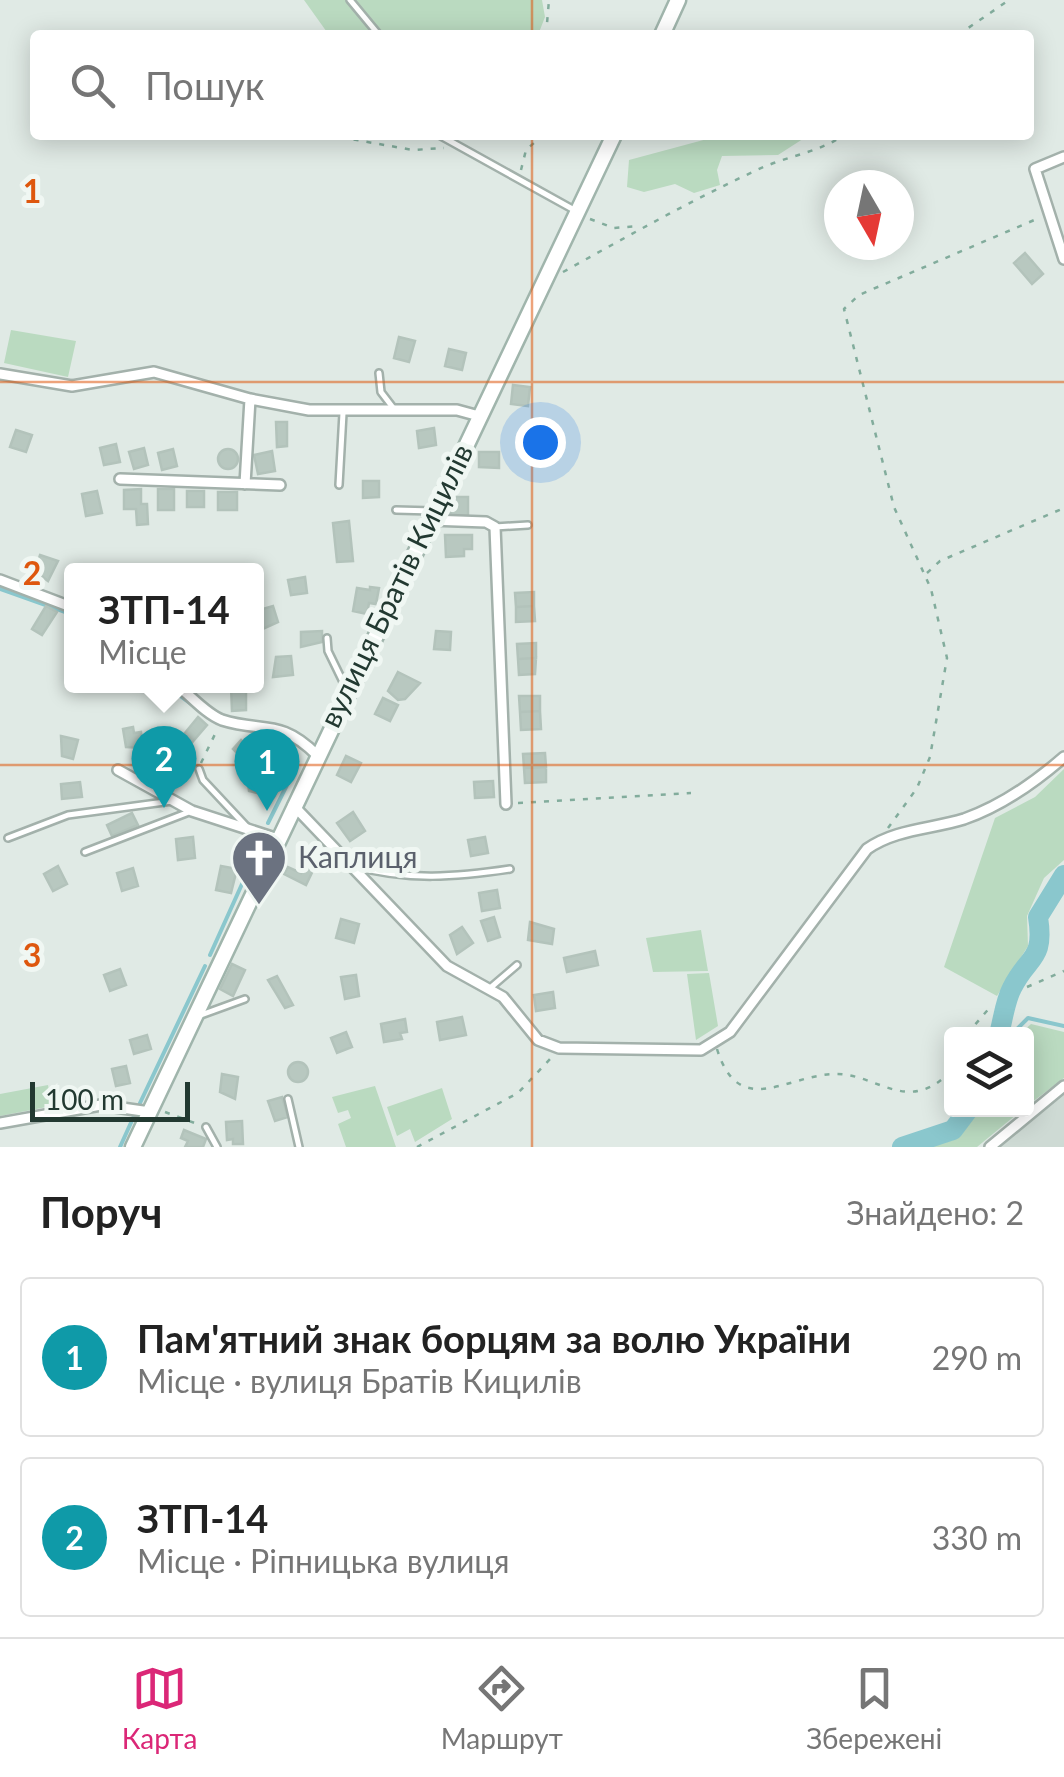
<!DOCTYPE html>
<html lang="uk">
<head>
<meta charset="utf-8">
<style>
	:root { --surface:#fff; --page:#f6f6f6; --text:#222; --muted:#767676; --line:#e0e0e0; --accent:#db2777 }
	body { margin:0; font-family:Lato,sans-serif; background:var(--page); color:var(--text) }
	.controls { position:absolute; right:30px; bottom:30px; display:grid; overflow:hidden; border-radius:10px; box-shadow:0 5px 25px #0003 }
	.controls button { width:90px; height:90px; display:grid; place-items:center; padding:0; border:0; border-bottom:2px solid var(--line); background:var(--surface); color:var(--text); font:50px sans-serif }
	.compass { position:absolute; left:824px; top:170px; width:90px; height:90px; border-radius:50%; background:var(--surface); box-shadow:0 5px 25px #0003; rotate:171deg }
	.scale { position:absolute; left:30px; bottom:25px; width:160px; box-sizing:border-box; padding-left:10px; border:5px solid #223931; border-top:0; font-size:28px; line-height:35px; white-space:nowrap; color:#223931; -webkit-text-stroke:8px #f0f7f3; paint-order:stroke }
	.you { position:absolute; left:540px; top:442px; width:35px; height:35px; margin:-25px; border:8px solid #fff; border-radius:50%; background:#1a73e8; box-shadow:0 0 0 15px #1a73e833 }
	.badge { display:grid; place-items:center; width:65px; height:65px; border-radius:50%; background:var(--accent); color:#fff; font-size:32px; font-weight:700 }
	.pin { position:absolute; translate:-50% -82px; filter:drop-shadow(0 2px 5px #0008) }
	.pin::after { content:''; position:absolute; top:52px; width:35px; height:30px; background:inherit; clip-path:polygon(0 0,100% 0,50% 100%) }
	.popup { position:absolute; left:64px; top:563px; width:200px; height:130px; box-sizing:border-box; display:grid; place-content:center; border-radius:10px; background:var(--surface); filter:drop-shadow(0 2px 8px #0005); font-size:32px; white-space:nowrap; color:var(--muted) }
	.popup b { font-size:38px; color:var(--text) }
	.popup::after { content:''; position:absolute; left:50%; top:100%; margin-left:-20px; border:20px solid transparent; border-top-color:var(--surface) }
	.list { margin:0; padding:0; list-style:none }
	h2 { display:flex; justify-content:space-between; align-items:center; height:130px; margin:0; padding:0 40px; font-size:42px }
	h2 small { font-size:32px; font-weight:400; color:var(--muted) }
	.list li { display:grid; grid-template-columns:65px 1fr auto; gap:30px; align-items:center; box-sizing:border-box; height:160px; margin:0 20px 20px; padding:0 20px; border:2px solid var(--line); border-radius:10px }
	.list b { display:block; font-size:38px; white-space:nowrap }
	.list p { margin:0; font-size:32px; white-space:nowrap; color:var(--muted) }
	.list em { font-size:32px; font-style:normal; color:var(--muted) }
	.icon { flex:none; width:55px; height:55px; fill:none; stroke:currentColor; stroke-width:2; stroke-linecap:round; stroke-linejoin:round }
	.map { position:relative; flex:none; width:1064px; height:1147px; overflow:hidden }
	.search { position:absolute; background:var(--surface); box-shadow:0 5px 25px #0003; left:30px; right:30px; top:30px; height:110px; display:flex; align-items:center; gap:25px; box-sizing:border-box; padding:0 35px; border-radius:10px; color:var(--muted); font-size:38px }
	.sheet { height:490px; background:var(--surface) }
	nav { display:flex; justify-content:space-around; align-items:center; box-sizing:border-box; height:140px; border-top:2px solid var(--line); background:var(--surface); font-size:28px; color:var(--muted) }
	nav a { display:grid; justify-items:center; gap:5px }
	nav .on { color:var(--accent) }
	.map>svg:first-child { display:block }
	.built { fill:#cedad4 }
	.green { fill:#badac0 }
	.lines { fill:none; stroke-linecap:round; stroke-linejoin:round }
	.stream { stroke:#8ac7cd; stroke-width:4 }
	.river { stroke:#8ac7cd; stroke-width:20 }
	.building { fill:#b8c8c0; stroke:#b3c3bb; stroke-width:2.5 }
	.lane-casing { stroke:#a3b1ab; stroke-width:10 }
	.street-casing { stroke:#a3b1ab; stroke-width:14 }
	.secondary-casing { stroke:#a0b5ac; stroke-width:19 }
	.path { stroke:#82ac9c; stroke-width:2.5; stroke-dasharray:5 8; stroke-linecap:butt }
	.lane { stroke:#fff; stroke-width:5 }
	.street { stroke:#fff; stroke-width:9 }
	.secondary { stroke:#fff; stroke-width:14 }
	.grid { fill:none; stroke:#de570e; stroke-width:2.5; stroke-opacity:0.55 }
	.labels { text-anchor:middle; stroke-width:10; stroke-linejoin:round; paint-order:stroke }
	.street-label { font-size:30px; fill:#223931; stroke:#f0f7f3 }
	.worship-label { font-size:30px; fill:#5b616d; stroke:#f0f7f3; text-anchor:start }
	.grid-label { font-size:32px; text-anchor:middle; font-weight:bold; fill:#de570e; stroke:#f0f7f3; stroke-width:10; stroke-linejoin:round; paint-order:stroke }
</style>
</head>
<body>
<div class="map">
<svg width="1064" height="1147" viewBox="0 0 1064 1147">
	<rect width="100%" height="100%" fill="#e0eae5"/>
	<!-- built -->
	<path class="built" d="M1064 1094V1147H999L1058 1098Z"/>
	<!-- green -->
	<path class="green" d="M304 0H542L545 17 538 35H329Z
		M722 135H809L778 155 722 156 717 170 720 185 694 193 675 184 644 192 627 187 629 160Z
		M11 330 76 341 68 377 4 363Z
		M1064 769V860L1044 878 1027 916 1028 946 997 996 944 967 995 818 1035 797Z
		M701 930 708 971 653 972 646 938Z
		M709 973 718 1026 696 1040 687 974Z
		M1031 1024 1064 1032V1078L1027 1106 1026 1034H1020Z
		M48 1085 52 1106 0 1116V1094Z
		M375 1086 396 1147H346L338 1124 351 1118 348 1110 338 1113 332 1097Z
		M442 1088 452 1119 415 1142 410 1129 397 1136 387 1107Z
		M974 1110H1022L977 1147H928L959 1136Z"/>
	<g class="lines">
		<!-- stream -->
		<path class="stream" d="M0 589 71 614
			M167 686 199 710
			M267 731 289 752 291 777 268 823
			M210 955 247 873
			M1012 1034 1028 1018 1064 1026
			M140 1103 205 966
			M120 1147 134 1116"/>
		<!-- river -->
		<path class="river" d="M999 1034C1003 1020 1005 1001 1012 988 1028 955 1045 961 1038 917L1064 875
			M902 1147 953 1130 968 1110"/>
	</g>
	<!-- building -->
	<path class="building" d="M1025 253 1043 274 1032 284 1014 263Z
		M399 337 415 341 409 362 394 358Z
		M449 349 466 353 462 370 445 366Z
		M513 385 530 387 528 406 511 404Z
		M276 422H287V446L277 447Z
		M434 428 436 445 419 448 417 431Z
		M16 430 32 435 26 452 10 447Z
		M116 444 120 462 104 465 100 448Z
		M144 448 148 465 134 469 129 452Z
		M173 449 177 466 162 470 158 453Z
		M218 459a10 10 0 1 1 20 0a10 10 0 1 1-20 0Z
		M272 451 275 471 258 474 254 455Z
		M479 452H499V468L479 467Z
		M363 481H379V497L363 498Z
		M141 489V504H147L148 524 137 525 136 509H124V490Z
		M158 489H174V510H158Z
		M97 491 102 513 86 516 82 494Z
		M187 491H204V507H187Z
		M218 492H237V510H218Z
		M453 497H468V517H450Z
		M349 521 353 561 337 562 333 523Z
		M445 535H472V549H464V556L446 557Z
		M40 555 58 561 48 581 35 571Z
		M305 577 307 593 291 595 288 580Z
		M370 587 379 588 376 604 369 603 367 614 353 611 357 588 370 590Z
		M534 592V606L516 607 515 593Z
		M46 606 57 612 42 635 32 629Z
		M273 606 278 622 256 632V611Z
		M534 606 535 621 516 622V607Z
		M322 631V642L301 647V632Z
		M436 631 451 632 450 650 434 649Z
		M536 643V658L518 659 517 644Z
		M291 656 293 675 273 677 276 657Z
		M536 658 535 674 519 675 518 659Z
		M398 672 420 683 405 699 398 700 388 691Z
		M231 686H246V710L232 711Z
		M519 696H540V711L520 712Z
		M383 698 398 705 390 721 375 714Z
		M540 711 541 729 521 730 520 712Z
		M198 717 207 725 189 746 180 739Z
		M133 727 134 733 141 732 143 748 126 747 123 729Z
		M61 736 78 740 73 759 62 756Z
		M241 740 254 753 240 766 236 761 240 756 233 749Z
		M545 753 546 767 524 768 523 754Z
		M346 756 361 763 351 782 337 775Z
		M546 767V782L525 783 524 768Z
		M260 770 279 787 274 797 249 791 247 774 257 775Z
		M493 781 494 797 475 798 474 782Z
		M80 782 82 797 62 799 61 784Z
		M353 812 365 831 350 841 337 823Z
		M132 813 138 825 112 836 107 825Z
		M193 837 195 858 178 860 176 839Z
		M485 837 488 853 471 856 468 840Z
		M312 851 320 856 306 885 284 874 288 867 301 873Z
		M58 866 67 884 53 891 44 874Z
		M221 866 237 869 231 893 216 890Z
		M133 868 138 886 122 891 117 873Z
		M497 890 500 908 482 911 479 893Z
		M494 917 500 937 488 941 481 921Z
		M341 919 359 924 354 943 336 938Z
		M530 922 554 929 552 944 528 940Z
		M462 927 473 943 457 954 450 935Z
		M595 951 598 965 567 972 564 958Z
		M232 964 245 970 233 996 220 989Z
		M120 969 126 985 110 991 104 975Z
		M356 975 359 996 345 999 341 977Z
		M277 976 293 1005 285 1008 268 980Z
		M553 992 555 1008 536 1011 534 995Z
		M462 1017 466 1035 440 1040 437 1022Z
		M405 1019 407 1032 400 1033 402 1039 384 1042 381 1024Z
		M346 1032 352 1047 337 1053 331 1038Z
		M147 1035 151 1049 134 1054 130 1040Z
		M288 1072a10 10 0 1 1 20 0a10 10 0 1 1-20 0Z
		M126 1066 130 1083 116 1086 112 1069Z
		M222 1074 238 1077 235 1099 220 1092Z
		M282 1097 288 1117 275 1121 268 1101Z
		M242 1121 243 1144H233V1139L227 1140 226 1122Z
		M184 1130 206 1139 203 1147H185L188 1141 181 1138Z"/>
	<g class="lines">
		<!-- lane casing -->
		<g class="lane-casing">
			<path id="lane" d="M350 0 379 35
				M439 135 576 211
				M379 373 381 392 394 409
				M339 485 343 413
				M396 510 433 511
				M495 527 528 525
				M327 638 328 651 347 690
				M151 766 163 792
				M199 769 203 780 247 827
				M8 838 68 815 172 801
				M85 852 189 812
				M355 866C407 881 457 877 510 869
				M489 989 517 965
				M201 1015 245 999
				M288 1099 299 1147
				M206 1127 217 1147"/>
		</g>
		<!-- street casing -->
		<g class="street-casing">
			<path id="street" d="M1064 157 1035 169 1064 259
				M0 374 72 386 154 372 250 399 309 410H457L479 416
				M120 479 280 485
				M245 484 250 399
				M430 520 486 522 495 527 506 804
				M0 580 71 607
				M178 686C191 696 206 714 222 720 263 733 280 718 317 755
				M118 770 192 811 278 839
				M293 805 447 966 503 997 538 1040 559 1048 701 1050 730 1032 867 849C895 829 932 829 964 819 1002 806 1034 783 1064 757
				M0 1123 101 1105 150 1112
				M990 1147 1064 1086"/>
		</g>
		<!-- secondary casing -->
		<g class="secondary-casing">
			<path id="secondary" d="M662 35 678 0
				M133 1147 614 135"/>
		</g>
		<!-- path -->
		<path class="path" d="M546 35 549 0
			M958 35 1009 0
			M328 135 413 150 444 148
			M521 170 526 150 543 135
			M590 219 614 228 640 226
			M563 272C628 236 690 201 757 170 786 156 818 153 844 135
			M927 573 940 561 1064 508
			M201 763 217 730
			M518 803 691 793
			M888 828 917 788 930 757 947 658 931 589 894 507 844 309 859 295 1039 218
			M1027 987 1064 971
			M967 1034 992 1005
			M717 1049C739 1120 786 1075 835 1074 877 1073 908 1117 952 1070
			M165 1112 200 1125
			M417 1147 518 1093 552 1057"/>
		<!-- lane -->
		<use href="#lane" class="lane"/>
		<!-- street -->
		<use href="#street" class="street"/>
		<!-- secondary -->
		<use href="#secondary" class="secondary"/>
	</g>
	<!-- grid -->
	<path class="grid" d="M532 0V35M532 135V1147M0 382H1064M0 765H1064"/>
	<!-- icons -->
	<defs>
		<g id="church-pin" transform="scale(2.875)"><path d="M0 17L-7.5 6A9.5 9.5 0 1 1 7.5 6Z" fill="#6b7280" stroke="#f0f7f3"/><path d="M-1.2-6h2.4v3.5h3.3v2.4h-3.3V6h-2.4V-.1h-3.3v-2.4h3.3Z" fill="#fff"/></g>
	</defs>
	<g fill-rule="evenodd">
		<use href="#church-pin" x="259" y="858"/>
	</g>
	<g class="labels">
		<!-- street labels -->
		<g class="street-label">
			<text transform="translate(397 586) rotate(-64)" y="10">вулиця Братів Кицилів</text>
		</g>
		<!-- worship labels -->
		<g class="worship-label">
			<text x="298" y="868">Каплиця</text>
		</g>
	</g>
	<g class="grid-label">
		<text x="32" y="203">1</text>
		<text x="32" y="585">2</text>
		<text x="32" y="967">3</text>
	</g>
</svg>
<div class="controls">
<button><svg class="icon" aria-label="layers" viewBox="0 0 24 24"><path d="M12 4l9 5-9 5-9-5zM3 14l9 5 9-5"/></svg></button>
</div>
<svg class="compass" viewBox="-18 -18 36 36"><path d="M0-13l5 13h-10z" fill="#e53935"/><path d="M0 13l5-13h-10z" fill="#767676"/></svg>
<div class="scale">100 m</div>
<div class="you"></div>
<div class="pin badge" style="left:267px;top:811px;background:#0f9aa8">1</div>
<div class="pin badge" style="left:164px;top:808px;background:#0f9aa8">2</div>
<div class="popup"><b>ЗТП-14</b>Місце</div>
<div class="search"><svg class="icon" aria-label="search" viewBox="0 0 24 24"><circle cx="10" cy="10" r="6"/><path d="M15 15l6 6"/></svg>Пошук</div>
</div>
<section class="sheet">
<h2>Поруч<small>Знайдено: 2</small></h2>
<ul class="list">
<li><span class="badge" style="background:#0f9aa8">1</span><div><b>Пам'ятний знак борцям за волю України</b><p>Місце · вулиця Братів Кицилів</p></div><em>290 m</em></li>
<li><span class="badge" style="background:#0f9aa8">2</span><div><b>ЗТП-14</b><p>Місце · Ріпницька вулиця</p></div><em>330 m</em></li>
</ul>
</section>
<nav>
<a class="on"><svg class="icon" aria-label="map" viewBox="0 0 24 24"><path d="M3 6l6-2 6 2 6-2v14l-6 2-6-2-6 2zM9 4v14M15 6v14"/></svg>Карта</a>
<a><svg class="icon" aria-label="directions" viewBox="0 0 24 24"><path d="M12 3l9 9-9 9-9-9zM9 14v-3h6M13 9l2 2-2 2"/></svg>Маршрут</a>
<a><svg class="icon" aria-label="saved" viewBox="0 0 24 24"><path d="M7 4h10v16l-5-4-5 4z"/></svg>Збережені</a>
</nav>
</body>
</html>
